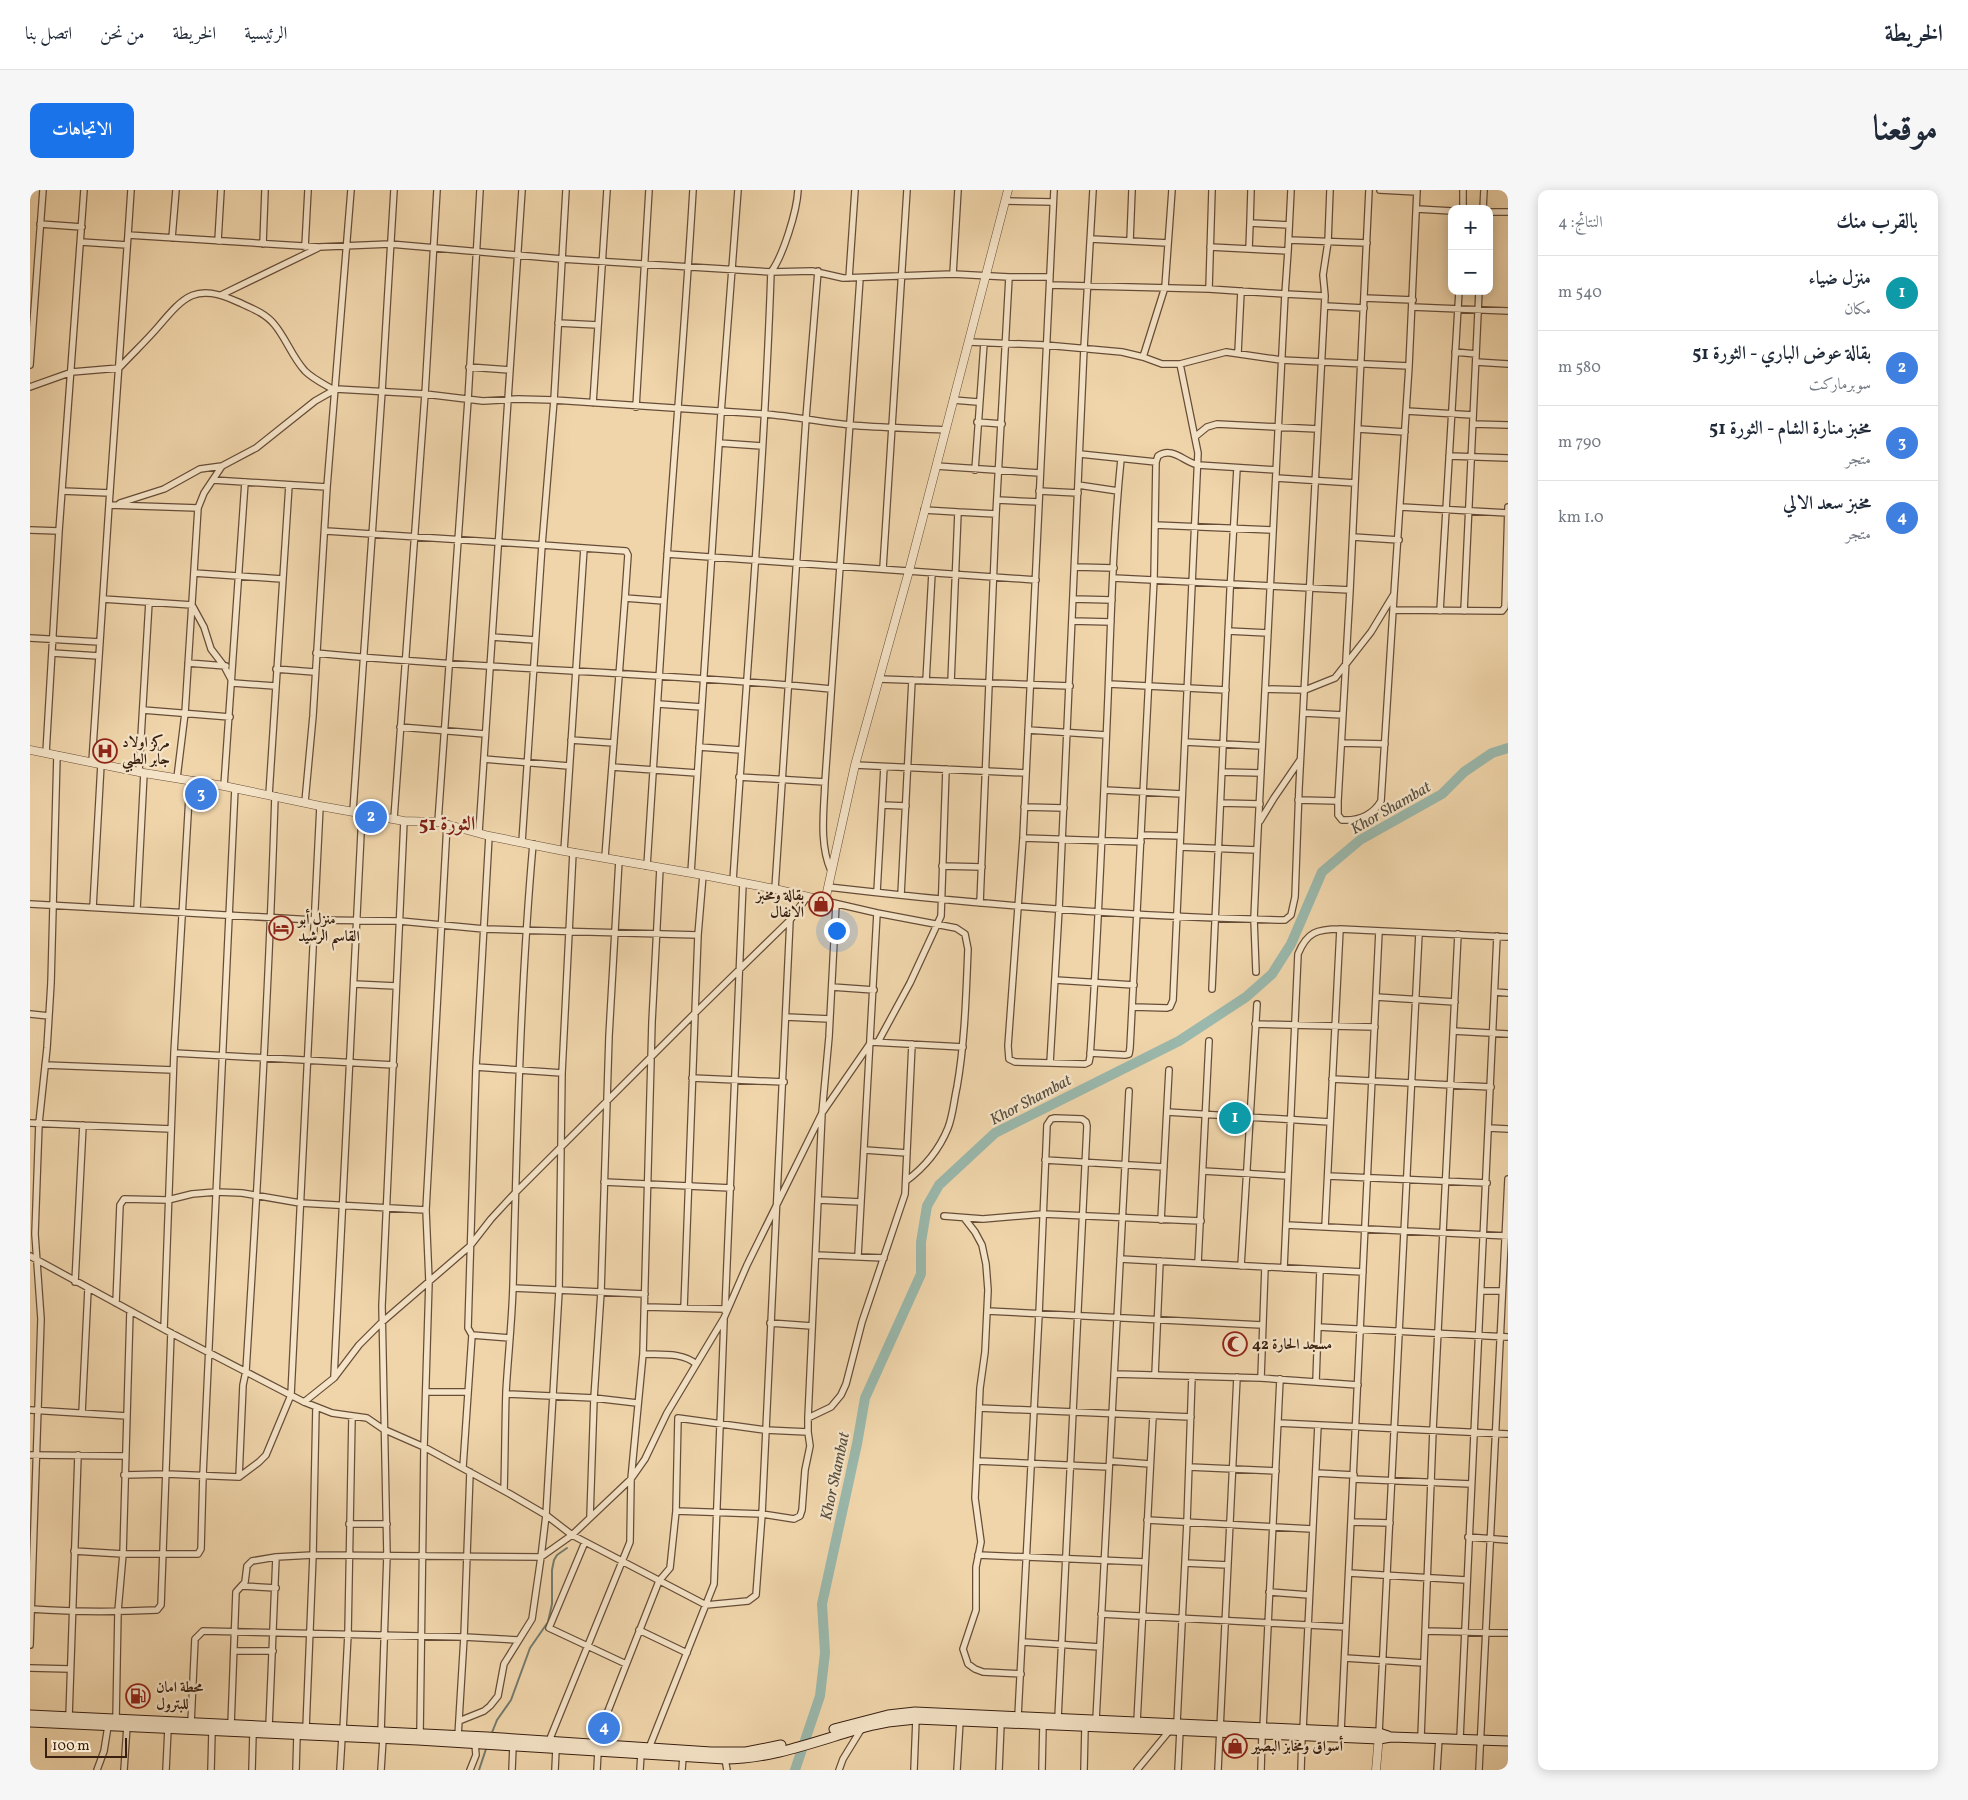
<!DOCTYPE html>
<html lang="ar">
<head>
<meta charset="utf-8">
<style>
	:root { --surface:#fff; --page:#f6f6f7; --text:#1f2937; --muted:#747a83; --line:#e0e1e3; --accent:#1a73e8 }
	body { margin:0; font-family:Vollkorn,Amiri,serif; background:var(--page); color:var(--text); direction:rtl }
	.controls { position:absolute; right:15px; top:15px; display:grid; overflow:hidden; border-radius:10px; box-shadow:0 2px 12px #0003 }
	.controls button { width:45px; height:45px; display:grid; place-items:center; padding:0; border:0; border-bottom:1px solid var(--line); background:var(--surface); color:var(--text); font:25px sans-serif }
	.scale { position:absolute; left:15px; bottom:12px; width:82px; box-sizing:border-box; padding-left:5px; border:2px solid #392011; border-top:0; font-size:14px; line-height:18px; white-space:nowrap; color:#392011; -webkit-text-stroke:4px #f5e4c8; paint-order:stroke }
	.you { position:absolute; left:806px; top:740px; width:18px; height:18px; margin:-12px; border:4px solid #fff; border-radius:50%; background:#1a73e8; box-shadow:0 0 0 8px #1a73e833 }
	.badge { display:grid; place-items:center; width:32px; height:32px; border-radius:50%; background:var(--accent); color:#fff; font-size:16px; font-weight:700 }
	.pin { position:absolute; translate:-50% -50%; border:2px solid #fff; box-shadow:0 1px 5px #0006 }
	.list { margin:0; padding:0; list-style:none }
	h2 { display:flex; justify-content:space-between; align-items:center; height:65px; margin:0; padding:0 20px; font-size:21px }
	h2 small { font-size:16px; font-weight:400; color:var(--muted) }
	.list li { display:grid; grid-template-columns:32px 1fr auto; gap:15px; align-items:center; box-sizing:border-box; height:75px; padding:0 20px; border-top:1px solid var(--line) }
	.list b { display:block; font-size:19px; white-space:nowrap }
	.list p { margin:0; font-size:16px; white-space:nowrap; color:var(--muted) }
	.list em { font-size:16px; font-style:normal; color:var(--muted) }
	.map { position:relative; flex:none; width:1478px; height:1580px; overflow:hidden; direction:ltr; border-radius:10px }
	header { display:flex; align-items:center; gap:30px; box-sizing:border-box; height:70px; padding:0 25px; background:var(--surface); border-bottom:1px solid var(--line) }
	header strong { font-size:24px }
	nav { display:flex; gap:28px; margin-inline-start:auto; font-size:18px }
	.intro { display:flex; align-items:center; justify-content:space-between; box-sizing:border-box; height:120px; padding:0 30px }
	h1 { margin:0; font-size:35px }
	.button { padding:12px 22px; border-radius:10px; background:var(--accent); color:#fff; font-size:18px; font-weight:700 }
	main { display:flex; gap:30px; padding:0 30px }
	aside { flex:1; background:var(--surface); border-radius:10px; box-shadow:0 2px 12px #0003 }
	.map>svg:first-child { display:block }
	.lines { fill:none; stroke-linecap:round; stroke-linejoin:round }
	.stream { stroke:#737b6e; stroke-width:2 }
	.river { stroke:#9ab8ac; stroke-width:10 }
	.minor-casing { stroke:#674d38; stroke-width:8 }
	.tertiary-casing { stroke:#674d38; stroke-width:9 }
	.secondary-casing { stroke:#392011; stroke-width:11 }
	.minor { stroke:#f5e4c8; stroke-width:5.5 }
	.tertiary { stroke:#f5e4c8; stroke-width:8 }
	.secondary { stroke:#f5e4c8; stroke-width:9 }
	.labels { text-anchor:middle; stroke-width:4.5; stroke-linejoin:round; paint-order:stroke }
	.poi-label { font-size:15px; font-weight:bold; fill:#392011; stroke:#f5e4c8; text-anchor:start }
	.water-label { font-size:16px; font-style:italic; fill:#564e40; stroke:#f5e4c8 }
	.district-label { font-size:20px; font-weight:bold; fill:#7a1f14; stroke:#f5e4c8 }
</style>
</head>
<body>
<header>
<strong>الخريطة</strong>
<nav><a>الرئيسية</a><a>الخريطة</a><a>من نحن</a><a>اتصل بنا</a></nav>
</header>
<div class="intro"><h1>موقعنا</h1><a class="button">الاتجاهات</a></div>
<main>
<aside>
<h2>بالقرب منك<small>النتائج: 4</small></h2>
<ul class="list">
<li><span class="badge" style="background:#0f9aa8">1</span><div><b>منزل ضياء</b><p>مكان</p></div><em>540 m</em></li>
<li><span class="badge" style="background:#3f7fe0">2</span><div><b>بقالة عوض الباري - الثورة 51</b><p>سوبرماركت</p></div><em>580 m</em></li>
<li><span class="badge" style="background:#3f7fe0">3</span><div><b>مخبز منارة الشام - الثورة 51</b><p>متجر</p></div><em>790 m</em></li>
<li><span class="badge" style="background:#3f7fe0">4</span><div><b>مخبز سعد الالي</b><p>متجر</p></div><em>1.0 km</em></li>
</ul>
</aside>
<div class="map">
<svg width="1478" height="1580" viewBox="0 0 1478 1580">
	<rect width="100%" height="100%" fill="#f0d5ab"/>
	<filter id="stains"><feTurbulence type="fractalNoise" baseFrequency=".004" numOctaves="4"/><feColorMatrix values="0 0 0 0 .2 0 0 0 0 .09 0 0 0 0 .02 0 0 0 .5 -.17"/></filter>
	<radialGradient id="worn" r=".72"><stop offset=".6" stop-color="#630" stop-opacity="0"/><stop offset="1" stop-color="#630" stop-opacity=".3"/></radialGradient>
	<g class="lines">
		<!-- stream -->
		<path class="stream" d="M461 1545 467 1530 481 1510 500 1458 518 1432 522 1414V1380L524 1370 527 1365 537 1358
			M449 1580 457 1556"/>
		<!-- river -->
		<path class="river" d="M765 1580 790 1506 795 1463 792 1414 827 1254 835 1208 891 1084V1052L897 1016 909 995 965 943 1149 851 1216 807 1242 784 1261 754 1292 682 1330 650 1412 604 1434 582 1462 563 1478 558"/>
		<!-- minor casing -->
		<g class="minor-casing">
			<path id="minor" d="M663 0C655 137 643 274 634 411L595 408 598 365 596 361 512 355 524 210C594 215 664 220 733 224 763 226 791 232 820 235 852 238 884 238 915 240
				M1024 0 993 648 978 856 979 869 985 872 1055 874 1059 872 1060 867C1068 747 1073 627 1078 507 1081 428 1083 348 1091 269
				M1339 0 1320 400 1308 611V625L1312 630C1329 631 1342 626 1351 611L1364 404
				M1350 0 1387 2
				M975 11 1023 12
				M1387 19 1422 21
				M1433 19V0
				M1453 19 1454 0
				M1459 22H1478
				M1220 33 1221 0
				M10 34 52 37
				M1259 35 1220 33 1219 59 1258 61 1255 104 1295 106 1293 85 1298 52 1300 0
				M98 45 101 0
				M142 48 146 0
				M1061 49 1138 53
				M1259 50 1337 53
				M188 51 191 0
				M1100 51 1102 0
				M51 52 97 55
				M233 54 235 0
				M275 57 278 0
				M1180 57 1219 59
				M1258 61 1261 0
				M923 84 928 0
				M819 88 825 0
				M1020 95 1179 99 1255 104 1227 660 1224 729 1226 782
				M1179 99 1182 0
				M191 105 288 58
				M1334 108 1383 110
				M1295 116 1334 118
				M1382 117 1478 121
				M528 133 568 135
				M939 152 1015 155 1092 162 1113 167 1132 174H1150L1196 162 1251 170 1379 176
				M1425 162 1446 164
				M1208 163 1211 101
				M1113 167 1135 97 1142 0
				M1446 172 1478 174
				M0 175 13 0
				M439 177 480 180
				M0 197 42 182 89 178C102 164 116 151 128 137 155 105 166 93 208 112 221 118 235 123 244 134 256 148 262 167 275 181 283 189 294 194 304 200
				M923 210 948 212
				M563 213 577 0
				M606 217 619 0
				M1376 221 1443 225
				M947 232 972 234
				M1443 234 1478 235
				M1328 239 1375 242
				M1166 246 1177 237 1187 234 1288 239
				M689 253 732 256
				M1050 264 1126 272
				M1419 266 1478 268
				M906 276 1010 283
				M945 280 954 153
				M1246 288 1325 293
				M183 290 297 297
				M1048 295 1088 301
				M32 301 80 303
				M1009 301 1048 303
				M967 310 1009 312
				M90 313 134 299 170 279 192 276
				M1371 317 1478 323
				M168 318 79 315 98 45 289 57 360 54 532 69 741 82 782 81 813 88 923 84 979 87
				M894 320 928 322 921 492
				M928 322 966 324
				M1125 335 1243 340
				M0 340 29 341
				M296 341 512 355 492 652
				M1323 347 1369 350
				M637 364 1006 390
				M1045 377 1084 378
				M853 378 877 0
				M164 383 252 389
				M1083 388 1320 400
				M73 409 162 415 174 437 181 459 194 476 203 493 245 496
				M1043 409 1082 410
				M1363 420 1472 421 1475 417 1478 317
				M1410 421 1429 101
				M1434 421 1449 101
				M1042 431 1081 432
				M1198 441 1238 443
				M462 447 505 450
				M0 448 70 452
				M22 463 69 466
				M286 463C457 480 629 482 801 499
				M158 473 196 476
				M246 479 284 482
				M849 489 1040 496
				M896 491 902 383
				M1079 494 1196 500
				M1235 499 1275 500 1305 488 1341 442 1364 404 1379 176 1387 0
				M628 514 672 517
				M113 520 200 527
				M1274 523 1313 525
				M370 537 455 544
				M998 540 1076 545
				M541 550 584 553
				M1155 552 1232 556
				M1312 553 1355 554
				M669 557 711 560
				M16 563 29 341 54 0
				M454 569 539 576
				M62 572 79 315
				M825 575 996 583
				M582 577 667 583
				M109 581 119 412
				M1192 582 1231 583
				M709 587 795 592
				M147 588 155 523 168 318 174 303 192 276 226 258 285 211 306 199 395 204 453 211 488 209 524 210 536 0
				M194 596 215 292
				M1074 600 1152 604
				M239 605 259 295
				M1268 610 1308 611
				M275 612 283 526 297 297 321 0
				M1191 613 1230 614
				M852 615 876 616
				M994 617 1034 618
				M323 621 352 201 364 0
				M364 628 395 204 407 0
				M1230 631 1244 608 1270 570
				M408 632 438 210 450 0
				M449 642 492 0
				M1111 645 1150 646
				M459 646 446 877 438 1138 442 1145 480 1148
				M993 648 1111 652
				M1150 657 1227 660
				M534 661 554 358
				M575 667 595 408
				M617 676 634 411
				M912 676 952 677
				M801 681C789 654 794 621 795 592L830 88
				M661 683 691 223 708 0
				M703 691C716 488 734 286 741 82 753 66 767 21 768 0
				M798 697C948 715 1098 726 1248 730H1255L1261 725 1265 707 1269 598 1295 106
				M745 699 776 228 788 81
				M847 702 854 577
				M871 705 882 490
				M795 711 847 723 926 738 935 744 938 759C936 805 935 851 927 897 924 910 923 925 918 938 909 960 895 977 876 991
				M950 713 966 324 979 87H1020
				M0 714 284 730 370 731 454 739 668 745
				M63 717 71 574
				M107 719 114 583
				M1025 790 1104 795
				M324 794 366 796
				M802 797 844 800
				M1182 799 1200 401 1207 278
				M1465 802 1478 803
				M1346 807 1425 812
				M1103 817 1137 818 1140 817 1143 810 1168 263 1150 174
				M0 824 19 826
				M756 827 800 829
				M1225 834 1345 837
				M1423 841 1478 844
				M848 852 880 793 911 726 916 579
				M144 863 364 875
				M1060 863 1095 865 1099 864 1100 858 1124 389 1126 272 1128 266C1142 256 1154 272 1168 275L1246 280
				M1020 873 1029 719 1054 158 1063 0
				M15 875 143 880
				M446 877 532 883
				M662 888 754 892
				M1302 889 1461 897
				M1137 922 1300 932
				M0 933 141 939
				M1459 938 1478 939
				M835 960 877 963
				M1015 970 1134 977
				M1173 981 1258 986
				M1298 986 1457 993
				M574 992 701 998
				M789 1010 831 1012
				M914 1026 953 1029 1013 1024 1171 1031
				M935 1029 945 1042 952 1055 956 1074 958 1100 955 1162 950 1198 945 1308 951 1352 946 1377V1420L933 1459 938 1474 945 1479 953 1482 991 1484
				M1131 1030 1139 880
				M1256 1035 1478 1046
				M1295 1037 1310 739 1478 747
				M786 1065 854 1068
				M0 1066 141 1143 274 1212 302 1223 337 1228 353 1239 394 1257 480 1304 516 1325 542 1345 676 1415 718 1411 726 1405 732 1324 760 730
				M828 1066 847 723
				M1090 1069 1333 1082
				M1168 1073 1179 851
				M1211 1076 1227 814
				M1254 1078 1268 764C1277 742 1287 739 1310 739
				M45 1092 53 935
				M483 1098 615 1104
				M1452 1101H1472
				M86 1113 90 1015 94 1009 138 1010 162 1004 186 1002 212 1003 270 1013 396 1020
				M615 1117 695 1119
				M654 1118 665 823 760 730 777 707
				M695 1121 713 693
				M957 1121 1232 1135
				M740 1133 782 1136
				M1288 1137 1478 1147
				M134 1139 144 863 160 590
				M613 1164C629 1165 653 1162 666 1174
				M1084 1184 1231 1188 1328 1195
				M1125 1185 1130 1071
				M304 1187 332 623
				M1231 1188 1235 1077
				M1286 1191 1290 1080
				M396 1202H438
				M476 1204 564 1208 607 1213
				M274 1212 304 1188 329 1155 351 1133 440 1056 461 1029 485 1003 665 823 668 745 673 685
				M949 1218 1161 1227
				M0 1220 97 1226
				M52 1223 58 1099
				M778 1228 801 1217 811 1205 816 1194 832 1132 875 1004 882 854
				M1248 1233 1478 1244
				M0 1265 95 1266
				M947 1271 1079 1277
				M1080 1271 1120 1274
				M433 1277 442 1145
				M1159 1277 1246 1281
				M1286 1283 1324 1285
				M94 1285 136 1284 209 1287 229 1272 236 1265 261 1205 290 616
				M209 1287 213 1195 216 1181C228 989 239 798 245 606
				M1323 1289 1441 1294
				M474 1300C475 1267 475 1235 476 1202 478 1167 482 1131 483 1096 487 948 490 801 503 654
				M646 1321 732 1324 764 1329 770 1326 772 1320 775 1280 780 1256 778 1242V1228L792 923 799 847 806 714
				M560 1327 564 1208 571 1102 579 846 589 670
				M1117 1330 1282 1339
				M1321 1332 1360 1333
				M319 1334H357
				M1438 1347 1478 1350
				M555 1352 519 1438 596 1474
				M44 1361 93 1364H168L171 1359 173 1285 205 598
				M948 1365 1115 1372
				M1155 1373 1198 1375
				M1319 1383 1436 1390
				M212 1396 246 1398
				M1239 1402 1279 1405
				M1 1419C43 1422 85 1422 127 1420L131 1415 141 1143
				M1071 1424 1316 1437
				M609 1440 657 1463
				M1395 1441 1478 1443
				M993 1452 1070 1457
				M0 1455 11 1129 5 1044 9 933 17 858 21 793 27 565
				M205 1461H243
				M1315 1468 1394 1473
				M0 1478 40 1479
				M988 1526 1009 1124 1017 935 1021 929 1025 928 1052 929 1056 932 1057 936 1028 1528
				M39 1527 48 1265
				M86 1529 88 1421 93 1364 100 1121
				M1066 1530 1099 901
				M429 1531 454 1521 460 1516 468 1506 474 1474 502 1429 511 1367 542 1345 601 1289 615 1269 637 1223 694 1128 717 1075 792 923 841 852 933 857
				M1107 1532 1123 1226
				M161 1533 165 1449 173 1441 434 1447 488 1450
				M1147 1533 1157 1332 1162 1186
				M201 1535 206 1402 215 1392 217 1376 222 1371 246 1367 283 1365 511 1367 516 1325 529 1101 532 883 543 662
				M239 1536 246 1367
				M276 1538 283 1365 286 1217
				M1233 1538 1250 1189
				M1273 1539 1288 1235
				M313 1540 318 1444 322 1227
				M1311 1541 1349 741
				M351 1542 357 1365 352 1116 374 631
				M1349 1543 1389 743
				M390 1544 394 1257 399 1091 396 1020 417 634
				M428 1546 434 1447 440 1282
				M1391 1547 1403 1240 1428 744
				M1430 1548 1467 746
				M519 1551 600 1352 601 1289 613 1164 622 832 630 678
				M565 1554 629 1391 640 1378 646 1321 648 1228 735 1240 778 1242
				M619 1558 684 1394 694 1130
				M695 1569 697 1580
				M67 1580 74 1561 78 1536
				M94 1580 97 1536
				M136 1580 138 1539
				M181 1580 182 1541
				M222 1580 223 1543
				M266 1580 267 1545
				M310 1580 312 1547
				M351 1580 353 1549
				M440 1580 446 1565 445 1554
				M482 1580 483 1556
				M525 1580 526 1559
				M567 1580 568 1561
				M610 1580 611 1564
				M652 1580 653 1567
				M809 1580 813 1569 832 1538
				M884 1580 886 1529
				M927 1580 930 1531
				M969 1580 971 1533
				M1012 1580 1013 1535
				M1054 1580 1055 1537
				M1107 1580 1140 1540
				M1148 1580 1150 1540
				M1188 1580 1207 1187
				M1231 1580 1232 1545
				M1271 1580 1272 1546
				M1407 1580 1409 1548
				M1449 1580 1478 989"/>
		</g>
		<!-- tertiary casing -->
		<g class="tertiary-casing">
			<path id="tertiary" d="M0 560 114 583 194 596 290 616 374 631 408 632 459 646 534 661 673 685 745 699 795 711 825 575 879 381 978 0
				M1346 1580 1349 1545"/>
		</g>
		<!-- secondary casing -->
		<g class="secondary-casing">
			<path id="secondary" d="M0 1525 457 1547 681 1562H716L751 1555
				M0 1532 388 1550 695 1569C745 1569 794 1548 843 1535L858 1532 886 1529 1349 1549 1361 1547 1478 1551
				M804 1539 858 1525 885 1522 1349 1543 1358 1546"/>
		</g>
		<!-- minor -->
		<use href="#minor" class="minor"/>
		<!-- tertiary -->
		<use href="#tertiary" class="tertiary"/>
		<!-- secondary -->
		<use href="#secondary" class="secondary"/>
	</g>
	<!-- icons -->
	<defs>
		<g id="hospital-ring" transform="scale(1.25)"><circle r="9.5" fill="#f5e4c8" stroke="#8f2418" stroke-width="1.5"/><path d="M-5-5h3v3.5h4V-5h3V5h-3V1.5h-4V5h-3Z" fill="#8f2418"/></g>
		<g id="shop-ring" transform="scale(1.25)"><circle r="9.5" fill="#f5e4c8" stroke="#8f2418" stroke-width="1.5"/><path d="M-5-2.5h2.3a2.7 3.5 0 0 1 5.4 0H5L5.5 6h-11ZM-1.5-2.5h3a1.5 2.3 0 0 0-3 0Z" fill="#8f2418"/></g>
		<g id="hotel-ring" transform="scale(1.25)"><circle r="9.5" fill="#f5e4c8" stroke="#8f2418" stroke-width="1.5"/><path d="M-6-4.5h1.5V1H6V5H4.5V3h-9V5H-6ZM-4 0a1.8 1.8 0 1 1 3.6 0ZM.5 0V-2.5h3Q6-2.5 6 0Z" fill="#8f2418"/></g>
		<g id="mosque-ring" transform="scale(1.25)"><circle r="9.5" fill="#f5e4c8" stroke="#8f2418" stroke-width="1.5"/><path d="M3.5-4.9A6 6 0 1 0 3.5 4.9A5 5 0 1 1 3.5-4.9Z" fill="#8f2418"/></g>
		<g id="fuel-ring" transform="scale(1.25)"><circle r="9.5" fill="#f5e4c8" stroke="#8f2418" stroke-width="1.5"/><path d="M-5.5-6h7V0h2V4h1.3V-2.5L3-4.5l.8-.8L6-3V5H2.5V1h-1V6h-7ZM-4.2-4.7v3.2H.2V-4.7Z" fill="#8f2418"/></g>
	</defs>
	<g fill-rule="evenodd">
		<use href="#hospital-ring" x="75" y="561"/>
		<use href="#shop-ring" x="791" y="714"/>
		<use href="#hotel-ring" x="251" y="738"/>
		<use href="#mosque-ring" x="1205" y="1154"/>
		<use href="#fuel-ring" x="108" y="1506"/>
		<use href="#shop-ring" x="1205" y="1556"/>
	</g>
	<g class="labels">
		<!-- poi labels -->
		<g class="poi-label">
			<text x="92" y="557">مركز اولاد<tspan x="92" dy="17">جابر الطبي</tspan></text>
			<text x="774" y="710" text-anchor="end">بقالة ومخبز<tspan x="774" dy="17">الانفال</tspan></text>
			<text x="268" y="734">منزل أبو<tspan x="268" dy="17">القاسم الرشيد</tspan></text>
			<text x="1222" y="1159">مسجد الحارة 42</text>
			<text x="126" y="1502">محطة امان<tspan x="126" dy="17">للبترول</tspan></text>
			<text x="1222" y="1561">أسواق ومخابز البصير</text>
		</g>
		<!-- water labels -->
		<g class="water-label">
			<text transform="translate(1360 617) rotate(-30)" y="6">Khor Shambat</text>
			<text transform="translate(1000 909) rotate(-28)" y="6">Khor Shambat</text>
			<text transform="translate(804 1286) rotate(-78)" y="6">Khor Shambat</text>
		</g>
		<!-- district labels -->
		<g class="district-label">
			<text x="417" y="640">الثورة 51</text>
		</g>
	</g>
	<rect width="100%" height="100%" filter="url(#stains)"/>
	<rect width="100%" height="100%" fill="url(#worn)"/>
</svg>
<div class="controls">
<button>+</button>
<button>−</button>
</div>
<div class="scale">100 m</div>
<div class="you"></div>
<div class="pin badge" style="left:1205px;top:928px;background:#0f9aa8">1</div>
<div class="pin badge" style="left:341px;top:627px;background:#3f7fe0">2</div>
<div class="pin badge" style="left:171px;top:604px;background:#3f7fe0">3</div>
<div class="pin badge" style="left:574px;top:1538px;background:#3f7fe0">4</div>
</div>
</main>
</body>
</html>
